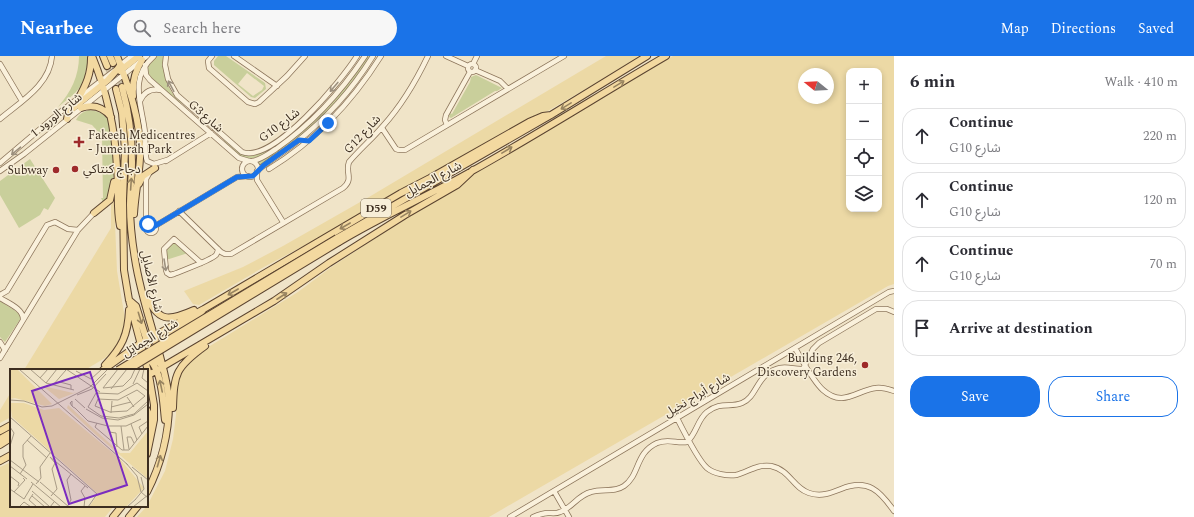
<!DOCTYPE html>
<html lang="en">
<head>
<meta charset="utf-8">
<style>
	:root { --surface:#fff; --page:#f7f7f7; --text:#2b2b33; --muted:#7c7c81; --line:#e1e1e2; --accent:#1a73e8 }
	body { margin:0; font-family:Spectral,"Noto Sans Arabic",serif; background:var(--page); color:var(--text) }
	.controls { position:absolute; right:12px; top:12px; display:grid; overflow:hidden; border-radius:8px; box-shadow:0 2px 6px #0003 }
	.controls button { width:36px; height:36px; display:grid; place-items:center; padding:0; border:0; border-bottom:1px solid var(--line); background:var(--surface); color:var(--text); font:20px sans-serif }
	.compass { position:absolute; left:798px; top:12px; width:36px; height:36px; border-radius:50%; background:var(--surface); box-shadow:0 2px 6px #0003; rotate:288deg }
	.stop { position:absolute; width:12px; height:12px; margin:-9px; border:3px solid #1a73e8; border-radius:50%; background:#fff }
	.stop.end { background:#1a73e8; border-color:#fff; box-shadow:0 1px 4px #0008 }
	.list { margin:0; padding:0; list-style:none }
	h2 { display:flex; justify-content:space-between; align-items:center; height:52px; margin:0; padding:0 16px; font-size:17px }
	h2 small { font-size:13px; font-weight:400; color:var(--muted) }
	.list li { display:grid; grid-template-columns:26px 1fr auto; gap:12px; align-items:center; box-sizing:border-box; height:56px; margin:0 8px 8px; padding:0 8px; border:1px solid var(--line); border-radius:16px }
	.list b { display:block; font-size:15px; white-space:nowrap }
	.list p { margin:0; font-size:13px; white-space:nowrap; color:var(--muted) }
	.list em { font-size:13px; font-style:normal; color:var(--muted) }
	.actions { display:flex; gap:8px; padding:12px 16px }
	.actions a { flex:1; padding:9px 0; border:1px solid var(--accent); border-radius:16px; text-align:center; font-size:14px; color:var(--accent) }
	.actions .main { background:var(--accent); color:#fff }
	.icon { flex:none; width:22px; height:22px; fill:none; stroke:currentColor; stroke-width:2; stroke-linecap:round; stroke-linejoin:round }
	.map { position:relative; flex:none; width:894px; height:461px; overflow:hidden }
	header { display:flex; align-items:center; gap:24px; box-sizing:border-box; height:56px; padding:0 20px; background:var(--accent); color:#fff }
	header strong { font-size:19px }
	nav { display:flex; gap:22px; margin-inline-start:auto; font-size:14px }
	.search { width:280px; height:36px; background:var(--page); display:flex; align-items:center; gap:10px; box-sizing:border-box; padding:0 14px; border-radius:22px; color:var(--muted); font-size:15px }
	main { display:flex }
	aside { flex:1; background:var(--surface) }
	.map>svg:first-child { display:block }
	.green { fill:#c9cf9b; fill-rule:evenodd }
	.sand { fill:#ecd9a5; fill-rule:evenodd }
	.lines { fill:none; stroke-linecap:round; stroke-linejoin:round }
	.major-tunnel { stroke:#ccc0a6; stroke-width:6; stroke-dasharray:6 3; stroke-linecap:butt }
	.minor-casing { stroke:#8d765c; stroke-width:6 }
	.major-casing { stroke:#5b4430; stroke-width:8 }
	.minor { stroke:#faf1dc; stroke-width:4.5 }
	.major { stroke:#f3d9a0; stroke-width:6 }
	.major-bridge-casing { stroke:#5b4430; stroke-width:8; stroke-linecap:butt }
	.major-bridge { stroke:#f3d9a0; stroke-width:6 }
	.oneway { stroke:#988460 }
	.oneway2 { stroke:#9c907e }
	.route { stroke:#1a73e8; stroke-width:5 }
	.poi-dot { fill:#9e2a2b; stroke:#f7eed8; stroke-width:1.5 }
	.labels { text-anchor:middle; stroke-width:3; stroke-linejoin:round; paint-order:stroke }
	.shield { fill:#f7eed8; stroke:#756857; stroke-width:1 }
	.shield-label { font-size:11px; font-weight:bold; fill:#3d2e20 }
	.street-label { font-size:12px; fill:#3d2e20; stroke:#f7eed8 }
	.poi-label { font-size:12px; fill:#3d2e20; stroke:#f7eed8; text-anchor:start }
	.inset-road { fill:none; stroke:#a89b85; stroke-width:1 }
	.view { fill:#7b2cbf; fill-opacity:0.15; stroke:#7b2cbf; stroke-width:2 }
	.inset-edge { fill:none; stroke:#3d2e20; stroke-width:2 }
</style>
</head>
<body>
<header>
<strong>Nearbee</strong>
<div class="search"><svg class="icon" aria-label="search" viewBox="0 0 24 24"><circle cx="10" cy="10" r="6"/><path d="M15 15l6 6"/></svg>Search here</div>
<nav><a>Map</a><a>Directions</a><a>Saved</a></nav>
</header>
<main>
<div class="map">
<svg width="894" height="461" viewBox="0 0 894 461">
	<rect width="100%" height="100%" fill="#f0e4c8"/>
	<!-- green -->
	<path class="green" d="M79 0H87L89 9 87 11 85 17 87 19C80 35 72 40 58 51 71 36 79 20 79 0Z
		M157 0H164C164 14 165 29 175 41 177 43 180 45 182 48L179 47 152 23 148 17V10Z
		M218 0H226L265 27 266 33 255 42 251 41 214 9V5ZM247 17 264 30 262 34 253 40 238 28Z
		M367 0H370C361 13 352 27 342 40 318 67 290 88 261 110L258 106C282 93 316 65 334 44 345 30 356 15 367 0Z
		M476 19 502 32 497 35H495L451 62 449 61 450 57 452 58 470 26 471 21Z
		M89 54C95 55 102 56 106 61 115 73 116 124 111 138 110 141 106 145 104 148L101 142H103L102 80 92 69 76 64C79 58 83 56 89 54Z
		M294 74C293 80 286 83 281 86 264 99 251 111 232 94 229 91 226 88 224 85V84C230 89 235 95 242 98 259 106 281 83 294 74Z
		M30 103 55 142 48 154 44 152 40 159 19 172 0 139V125Z
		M173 185 188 197 166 204 165 193Z
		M0 245 20 258 21 262 5 286 0 281Z"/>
	<!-- sand -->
	<path class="sand" d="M606 0H642L452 111 264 211 199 249 193 248 184 235 243 211 283 190 369 141Z
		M673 0H894V228L888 230 489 461H137L147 450 165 415 173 383 176 359V335L179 319 187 306 205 293 298 236 330 212 462 125ZM849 15H879V153H849ZM804 18H828V42H804Z
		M116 141 117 166 115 167 117 215 125 263 124 272 117 288 112 296 105 302 85 314H24L111 172V149Z
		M11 336V361L0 367V354Z
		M11 406V450H114L105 461H0V411Z"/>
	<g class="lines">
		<!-- major-tunnel -->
		<path class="major-tunnel" d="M113 7 122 31
			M107 10 116 33"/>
		<!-- minor casing -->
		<g class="minor-casing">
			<path id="minor" d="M154 0C128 23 142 48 145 77 146 86 144 97 147 105L154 108 167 104
				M166 0 165 9 168 23 177 39 242 96C273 108 342 24 357 0
				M212 0 208 5 209 12 248 46 255 48 259 46 287 20 305 0
				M234 0 277 30
				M446 0 468 10
				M468 12a4 4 0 1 1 8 0a4 4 0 1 1-8 0Z
				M0 8 22 45
				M473 8 477 0
				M145 9 146 19 150 24 239 102 249 105
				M119 10 132 0
				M475 14 500 25 508 33
				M140 45C144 36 151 32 161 34
				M0 63C20 46 50 29 52 0
				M447 69 445 64 446 59 470 16
				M382 72 396 93 399 94H405L564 0
				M166 105 211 77
				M252 105C261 104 268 98 276 93 312 68 341 36 365 0
				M242 113a8 8 0 1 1 16 0a8 8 0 1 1-16 0Z
				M0 107 59 57 114 15
				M269 113C315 85 352 46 381 0
				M0 115 24 98 147 0
				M257 115C269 104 283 97 295 87 326 63 352 34 373 0
				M257 116V124L283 166
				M179 155 221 196 225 198H231L343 132C354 123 345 117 349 106 360 93 372 83 383 70 402 49 416 25 428 0
				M150 167 146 160V123L150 116
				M146 172a5 5 0 1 1 10 0a5 5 0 1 1-10 0Z
				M155 170 237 121 248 120
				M201 207 174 183 164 193 166 214 167 217 170 219 174 218C183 214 210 205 216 199 217 197 218 196 218 193
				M0 239 7 235 47 169 55 166 68 173 78 174
				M0 242C8 247 24 253 23 264
				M0 286 5 294
				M795 292C802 304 813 325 823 334 843 352 857 334 876 332 882 331 888 333 894 335
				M0 302 78 174 94 157
				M677 362C683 374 698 404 707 412 714 418 727 420 736 419 748 416 757 408 771 410 790 414 793 432 809 437 821 441 831 437 841 433 868 422 880 435 894 455
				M554 435 569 461
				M510 461 889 236 894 235
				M533 461C538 459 543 457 548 457 552 457 556 458 560 456 572 452 578 439 591 436 602 432 614 437 624 430 640 419 635 397 657 387 669 382 677 388 687 386 697 377 697 364 707 356 721 345 730 352 742 347 757 341 756 320 776 313 786 309 794 314 803 313L813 293 819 287 876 253H887L894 256"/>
		</g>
		<!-- major casing -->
		<g class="major-casing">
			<path id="major" d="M92 0C107 36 115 72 117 111 119 131 116 150 120 170
				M103 0 107 10
				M110 0 113 7
				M117 0C129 32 142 67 140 102 139 121 135 139 134 158
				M120 15 139 0
				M122 31C129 56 132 81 132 106 132 121 130 135 130 149 130 167 132 185 135 203 140 236 151 268 160 300 164 316 169 332 169 348 169 377 161 409 147 436
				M116 33 122 57 125 94 123 143 124 214 129 244 149 319 154 349V364L147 398
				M133 40C132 26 135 15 142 4
				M78 43C86 29 91 18 91 2
				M81 52C93 48 103 51 111 61
				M67 63 68 58 71 54 108 24 121 9
				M139 128 143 120 155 112
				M94 157 110 144 114 126
				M337 182 551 59 647 0
				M339 186C382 160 428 140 472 115 538 78 601 38 666 0
				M145 238C159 266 167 266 194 254
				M129 244 136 250 149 292 161 309
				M164 283 195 263 203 254
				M126 298C163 290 162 340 165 364
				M105 309C122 291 128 279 129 254
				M103 314 141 287 204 253 401 137 430 122 529 66 543 60 551 59
				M147 320 274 245 329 207 405 159 457 129 473 114
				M173 352C174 317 176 311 205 290
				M147 354 149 358 150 373
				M0 375 11 369
				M0 383 11 377
				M0 389 11 382
				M0 405 11 399
				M113 461 122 450
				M129 461 138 450"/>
		</g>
		<!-- minor -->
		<use href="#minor" class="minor"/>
		<!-- major -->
		<use href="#major" class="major"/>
		<!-- major-bridge casing -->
		<g class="major-bridge-casing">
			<path id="major-bridge" d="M118 314 337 182
				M128 314 339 186"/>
		</g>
		<!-- major-bridge -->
		<use href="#major-bridge" class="major-bridge"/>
	</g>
	<!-- one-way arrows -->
	<defs><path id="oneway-shaft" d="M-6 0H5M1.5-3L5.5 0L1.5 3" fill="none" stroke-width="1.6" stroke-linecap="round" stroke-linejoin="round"/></defs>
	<g class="oneway">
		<use href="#oneway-shaft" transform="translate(619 28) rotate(-31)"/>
		<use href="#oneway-shaft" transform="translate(566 50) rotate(149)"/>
		<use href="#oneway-shaft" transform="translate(507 94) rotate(-31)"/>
		<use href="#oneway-shaft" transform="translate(131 128) rotate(-86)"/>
		<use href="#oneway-shaft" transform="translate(406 158) rotate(-31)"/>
		<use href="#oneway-shaft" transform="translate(345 170) rotate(150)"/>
		<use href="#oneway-shaft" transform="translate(233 236) rotate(150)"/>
		<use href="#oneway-shaft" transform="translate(282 240) rotate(-33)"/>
		<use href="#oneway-shaft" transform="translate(140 262) rotate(73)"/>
		<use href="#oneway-shaft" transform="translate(161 330) rotate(-102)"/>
		<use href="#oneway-shaft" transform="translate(159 405) rotate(-74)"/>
	</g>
	<g class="oneway2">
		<use href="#oneway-shaft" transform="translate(171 30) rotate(-118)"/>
		<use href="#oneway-shaft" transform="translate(334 31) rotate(130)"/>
		<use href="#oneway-shaft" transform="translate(16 95) rotate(140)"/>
		<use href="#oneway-shaft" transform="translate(165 209) rotate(81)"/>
	</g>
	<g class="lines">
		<!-- route -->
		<path class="route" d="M148 168 152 167 155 170 237 121 253 120 264 109 299 84 309 85 328 67"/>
	</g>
	<!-- markers -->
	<g class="poi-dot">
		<path d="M77 80h4v4h4v4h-4v4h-4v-4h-4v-4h4z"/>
		<circle cx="75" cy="113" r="4"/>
		<circle cx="56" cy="114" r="4"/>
		<circle cx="865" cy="309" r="4"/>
	</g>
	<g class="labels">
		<!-- shield labels -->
		<rect class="shield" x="361" y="143" width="30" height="18" rx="3"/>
		<g class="shield-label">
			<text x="376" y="156">D59</text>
		</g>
		<!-- street labels -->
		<g class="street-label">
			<text transform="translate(56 59) rotate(-39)" y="4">شارع الورود 1</text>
			<text transform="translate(206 60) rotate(41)" y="4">G3 شارع</text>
			<text transform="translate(279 69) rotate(-37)" y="4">G10 شارع</text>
			<text transform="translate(362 78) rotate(-47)" y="4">G12 شارع</text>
			<text transform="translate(433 123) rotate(-28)" y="4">شارع الجمايل</text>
			<text transform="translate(152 225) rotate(77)" y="4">شارع الأصايل</text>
			<text transform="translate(150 282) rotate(-31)" y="4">شارع الجمايل</text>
			<text transform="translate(697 339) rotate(-31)" y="4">شارع أبراج نخيل</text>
		</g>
		<!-- poi labels -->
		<g class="poi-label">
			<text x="88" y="83">Fakeeh Medicentres<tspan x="88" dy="14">- Jumeirah Park</tspan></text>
			<text x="83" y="117">دجاج كنتاكي</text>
			<text x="48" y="118" text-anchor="end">Subway</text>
			<text x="857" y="306" text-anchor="end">Building 246,<tspan x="857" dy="14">Discovery Gardens</tspan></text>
		</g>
	</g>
	<!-- overview -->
	<g transform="translate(10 313)">
		<rect width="138" height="138" fill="#f0e4c8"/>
		<path d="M0 0H7L42 35 35 37 5 29 0 30ZM33 17 63 24 67 23 49 30ZM0 34H14L34 41 49 39 110 90 134 119 116 138H79L88 125 2 48ZM58 36 110 84H120L138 62V110L85 65 57 39Z" fill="#ecd9a5"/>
		<path class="inset-road" d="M9 0 118 96M20 0 36 14 64 21M56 0 90 23M134 0 132 9 138 14M66 2 81 10 92 0M30 9 38 0M50 13 61 16V20M36 14 47 0M123 15 130 0M43 16 56 1M93 19 113 17 121 9 125 0M93 19 108 0M101 20 117 0M127 21 135 27 117 42 100 43 85 37 88 30 108 31ZM138 22 127 14 108 25 86 24 78 38 91 47 109 49 124 45 138 32M67 26 82 20 96 5M117 28 124 38M65 30 75 39M0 31 14 32 32 38 42 37 80 18 98 0M62 37V32L60 34 62 37 63 38 65 39M101 38 121 33M65 39 78 52 98 57M76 40 92 49 108 51 124 46 138 35M101 44 102 32M0 48 87 125 78 138M87 54 85 58 112 81H119L138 57M121 55 127 71M99 57H116L131 50M111 57 114 81M0 58 4 64 0 77M99 63 106 64 107 78M132 65 129 58 138 52M17 71 37 89M119 80 117 68H121L124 74M0 91 29 113M45 94 40 88 78 119M116 94 127 107 131 123 138 129M0 97 17 110M122 98 138 111M10 105 16 96 13 88V76L21 67M0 107 9 114 8 117M21 113 51 138M30 113 59 138M26 115 31 109 30 98 40 84M0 120 14 130 23 115M22 122 40 138 44 133M4 123 15 111 13 109M23 125 19 131 27 138M22 127 35 138M41 127 47 120 42 100 45 94M125 131 134 120 131 108M9 138 14 133 21 138M57 138 61 131 57 111 61 105M74 138 75 129 71 122 75 117M117 138 126 130M123 138 138 126"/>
		<path class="view" d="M80 3 117 116 59 135 22 22Z"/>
		<rect width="138" height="138" class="inset-edge"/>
	</g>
</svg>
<div class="controls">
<button>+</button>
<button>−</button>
<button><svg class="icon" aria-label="locate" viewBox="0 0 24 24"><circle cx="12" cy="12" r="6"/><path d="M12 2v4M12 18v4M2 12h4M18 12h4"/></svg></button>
<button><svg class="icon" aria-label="layers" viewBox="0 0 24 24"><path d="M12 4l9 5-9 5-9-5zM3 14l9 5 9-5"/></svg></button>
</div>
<svg class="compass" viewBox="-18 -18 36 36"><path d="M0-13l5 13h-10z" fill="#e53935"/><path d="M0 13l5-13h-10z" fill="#7c7c81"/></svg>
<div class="stop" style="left:148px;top:168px"></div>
<div class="stop end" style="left:328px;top:67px"></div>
</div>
<aside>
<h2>6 min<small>Walk · 410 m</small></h2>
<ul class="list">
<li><svg class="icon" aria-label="ahead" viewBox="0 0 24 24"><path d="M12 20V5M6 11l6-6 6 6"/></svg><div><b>Continue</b><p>G10 شارع</p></div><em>220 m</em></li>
<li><svg class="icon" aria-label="ahead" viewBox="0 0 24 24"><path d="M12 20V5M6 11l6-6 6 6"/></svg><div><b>Continue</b><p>G10 شارع</p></div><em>120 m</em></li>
<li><svg class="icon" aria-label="ahead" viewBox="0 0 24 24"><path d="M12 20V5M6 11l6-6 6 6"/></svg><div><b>Continue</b><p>G10 شارع</p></div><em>70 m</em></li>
<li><svg class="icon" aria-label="arrive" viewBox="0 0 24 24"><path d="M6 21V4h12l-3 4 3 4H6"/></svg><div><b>Arrive at destination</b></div></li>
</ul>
<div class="actions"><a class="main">Save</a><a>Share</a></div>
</aside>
</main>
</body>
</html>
